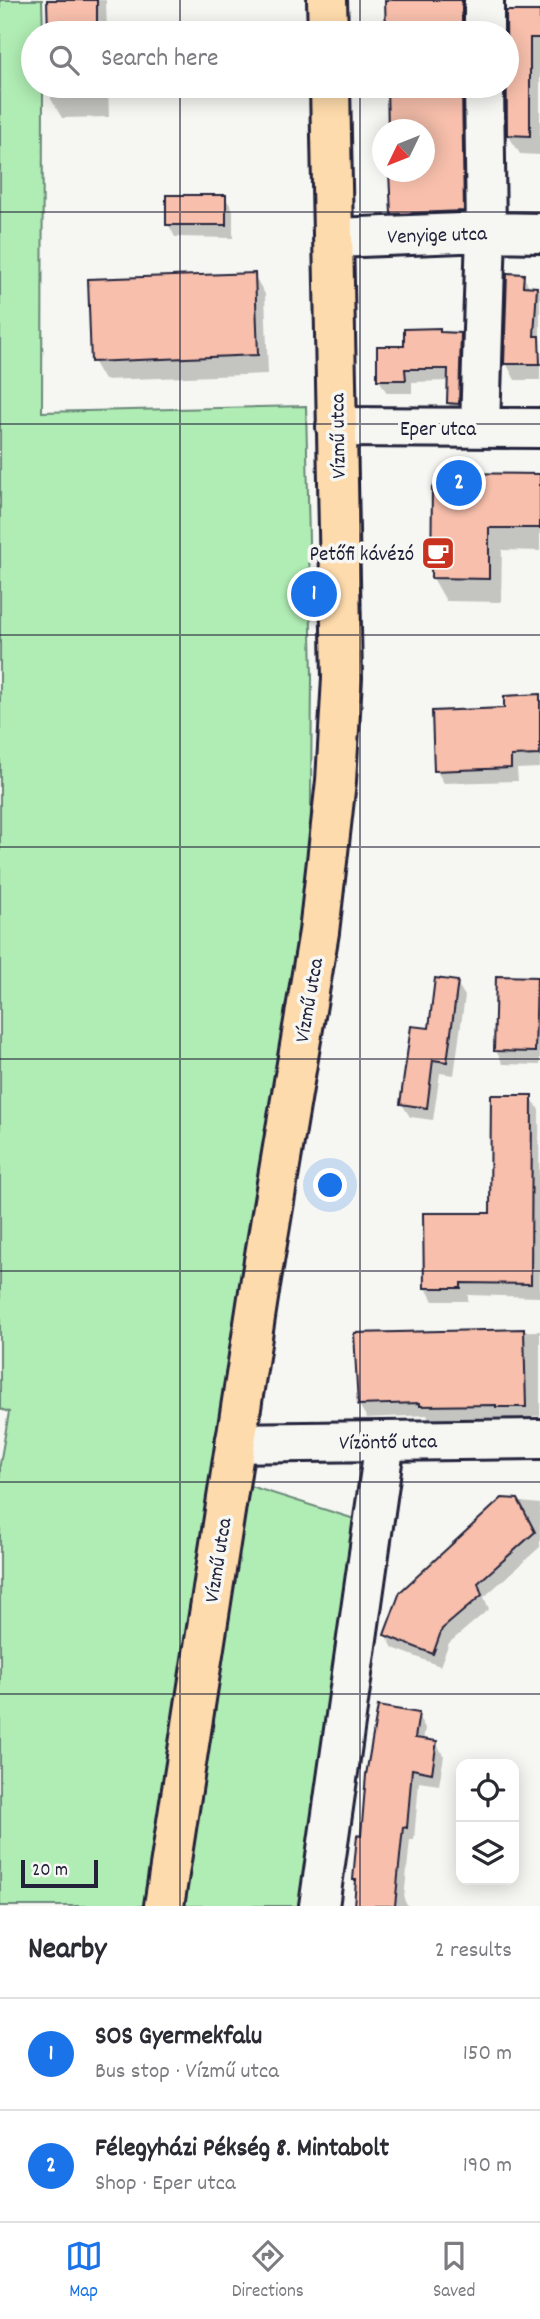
<!DOCTYPE html>
<html lang="en">
<head>
<meta charset="utf-8">
<style>
	:root { --surface:#fff; --page:#f2f2f3; --text:#2b2b33; --muted:#7c7c81; --line:#e1e1e2; --accent:#1a73e8 }
	body { margin:0; font-family:Dekko,sans-serif; background:var(--page); color:var(--text) }
	.controls { position:absolute; right:21px; bottom:21px; display:grid; overflow:hidden; border-radius:14px; box-shadow:0 4px 18px #0003 }
	.controls button { width:63px; height:63px; display:grid; place-items:center; padding:0; border:0; border-bottom:2px solid var(--line); background:var(--surface); color:var(--text); font:35px sans-serif }
	.compass { position:absolute; left:372px; top:119px; width:63px; height:63px; border-radius:50%; background:var(--surface); box-shadow:0 4px 18px #0003; rotate:227deg }
	.scale { position:absolute; left:21px; bottom:18px; width:77px; box-sizing:border-box; padding-left:7px; border:4px solid #22223b; border-top:0; font-size:19px; line-height:24px; white-space:nowrap; color:#22223b; -webkit-text-stroke:5px #f6f6f2; paint-order:stroke }
	.you { position:absolute; left:331px; top:1186px; width:24px; height:24px; margin:-18px; border:5px solid #fff; border-radius:50%; background:#1a73e8; box-shadow:0 0 0 10px #1a73e833 }
	.badge { display:grid; place-items:center; width:46px; height:46px; border-radius:50%; background:var(--accent); color:#fff; font-size:23px; font-weight:700 }
	.pin { position:absolute; translate:-50% -50%; border:4px solid #fff; box-shadow:0 2px 7px #0006 }
	.list { margin:0; padding:0; list-style:none }
	h2 { display:flex; justify-content:space-between; align-items:center; height:91px; margin:0; padding:0 28px; font-size:30px }
	h2 small { font-size:23px; font-weight:400; color:var(--muted) }
	.list li { display:grid; grid-template-columns:46px 1fr auto; gap:21px; align-items:center; box-sizing:border-box; height:112px; padding:0 28px; border-top:2px solid var(--line) }
	.list b { display:block; font-size:26px; white-space:nowrap }
	.list p { margin:0; font-size:23px; white-space:nowrap; color:var(--muted) }
	.list em { font-size:23px; font-style:normal; color:var(--muted) }
	.icon { flex:none; width:38px; height:38px; fill:none; stroke:currentColor; stroke-width:2; stroke-linecap:round; stroke-linejoin:round }
	.map { position:relative; flex:none; width:540px; height:1906px; overflow:hidden }
	.search { position:absolute; background:var(--surface); box-shadow:0 4px 18px #0003; left:21px; right:21px; top:21px; height:77px; display:flex; align-items:center; gap:18px; box-sizing:border-box; padding:0 24px; border-radius:38px; color:var(--muted); font-size:26px }
	.sheet { height:315px; background:var(--surface) }
	nav { display:flex; justify-content:space-around; align-items:center; box-sizing:border-box; height:98px; border-top:2px solid var(--line); background:var(--surface); font-size:19px; color:var(--muted) }
	nav a { display:grid; justify-items:center; gap:4px }
	nav .on { color:var(--accent) }
	.map>svg:first-child { display:block }
	.green { fill:#b0edb4; stroke:#698878; stroke-width:2 }
	.shadow { fill:#0003 }
	.building { fill:#f7bfac; stroke:#22223b; stroke-width:2 }
	.lines { fill:none; stroke-linecap:round; stroke-linejoin:round }
	.minor-casing { stroke:#22223b; stroke-width:44 }
	.major-casing { stroke:#22223b; stroke-width:44 }
	.minor { stroke:#f6f6f2; stroke-width:38 }
	.major { stroke:#fedbac; stroke-width:38 }
	.grid { fill:none; stroke:#22223b; stroke-width:2; stroke-opacity:0.55 }
	.labels { text-anchor:middle; stroke-width:7; stroke-linejoin:round; paint-order:stroke }
	.street-label { font-size:21px; fill:#22223b; stroke:#f6f6f2 }
	.poi-label { font-size:21px; fill:#22223b; stroke:#f6f6f2; text-anchor:end }
</style>
</head>
<body>
<div class="map">
<svg width="540" height="1906" viewBox="0 0 540 1906">
	<rect width="100%" height="100%" fill="#f6f6f2"/>
	<filter id="ink" filterUnits="userSpaceOnUse"><feTurbulence type="fractalNoise" baseFrequency=".0143" numOctaves="2"/><feDisplacementMap in="SourceGraphic" scale="14" xChannelSelector="R" yChannelSelector="G"/><feConvolveMatrix kernelMatrix="1 2 1 2 8 2 1 2 1" color-interpolation-filters="sRGB"/></filter>
	<g filter="url(#ink)">
		<!-- green -->
		<path class="green" d="M0 0H42L43 33H33V86H43L42 412 306 406 312 677 310 911 218 1476 383 1528 317 1906H0V1464L9 1412 0 1409Z"/>
		<!-- shadow -->
		<path class="shadow" d="M49 0H106L107 33H49Z
			M387 0 461 2 472 22V33H387Z
			M540 13V155L520 154 508 135 507 37Z
			M51 86H108L109 117 62 118 51 99Z
			M389 86H486L474 230 404 233 392 213 391 172H424V130H390Z
			M225 197 233 210V238L175 237 168 224Z
			M254 275 265 294 268 374 104 380 93 361Z
			M523 276 530 288 540 289V380H515L506 363Z
			M439 330 441 333 460 335 468 348 466 416H456L448 403 449 381 412 382V393H387L379 380 406 347Z
			M540 476V551L502 550 501 602 446 601 433 578Z
			M540 696V768L517 769 518 781 444 783 436 770 506 710Z
			M498 978 540 979V1065L503 1064 496 1051Z
			M457 983 465 996 454 1075 440 1073 433 1120 410 1117 402 1104 430 1030Z
			M531 1097 539 1110 540 1297 468 1295V1301H433L426 1288 492 1215Z
			M540 1331V1416H533V1419L505 1420 504 1417 429 1419 427 1415 367 1418 359 1405 356 1335Z
			M502 1500 540 1504V1547L484 1597 489 1609 449 1643 440 1666 393 1648 386 1635Z
			M417 1714 425 1728 423 1741 436 1743 444 1756 439 1785 419 1782 414 1840H410L404 1899 408 1906H354L363 1838Z"/>
		<!-- building -->
		<path class="building" d="M47 0H97V33H48Z
			M385 0H462V33H386Z
			M506 11H540V38H530V136L507 135Z
			M387 86H462L464 211 391 214 389 172H424V130H388Z
			M166 195H226V225H166Z
			M255 273 258 355 91 362 88 279Z
			M507 273 524 274 523 286 537 287 534 336H539L540 364H504Z
			M440 328V332L461 333 459 404 447 403 448 369H405L406 380H377V346H404V329Z
			M447 473 540 474V528H489V579L431 578 432 488Z
			M540 694V755L511 756V768L434 771 432 711 504 708V696Z
			M496 976 537 977 535 1052 494 1051Z
			M435 978 458 981 447 1062 433 1060 427 1108 400 1104 411 1026 429 1028Z
			M491 1095H532L531 1284 461 1283V1288H424L423 1213H490Z
			M524 1329 526 1407H496V1405L420 1406V1403L358 1405 354 1333Z
			M502 1498 518 1499 535 1532 478 1583 482 1595 442 1629 433 1654 384 1635 400 1592Z
			M378 1706 419 1713 415 1738 437 1741 432 1773 412 1769 407 1828 403 1827 395 1906H354L356 1880H353L357 1835 361 1836 366 1775Z"/>
		<g class="lines">
			<!-- minor casing -->
			<g class="minor-casing">
				<path id="minor" d="M484 0V33
					M335 238 486 232 540 233
					M336 427 540 428
					M480 427 486 232 484 86
					M235 1443 540 1439
					M319 1906 385 1441"/>
			</g>
			<!-- major casing -->
			<g class="major-casing">
				<path id="major" d="M327 0 328 33
					M164 1906 260 1285 319 932 336 781 342 678 330 86"/>
			</g>
			<!-- minor -->
			<use href="#minor" class="minor"/>
			<!-- major -->
			<use href="#major" class="major"/>
		</g>
	</g>
	<!-- grid -->
	<path class="grid" d="M180 0V33M360 0V33M180 86V1906M360 86V1906M0 212H540M0 424H540M0 635H540M0 847H540M0 1059H540M0 1271H540M0 1482H540M0 1694H540"/>
	<!-- icons -->
	<defs>
		<g id="cafe-square" transform="scale(1.75)"><rect x="-9" y="-9" width="18" height="18" rx="4" fill="#c8321e" stroke="#f6f6f2"/><path d="M-5.5-4.5H6V0H3Q3 3.5 0 3.5H-2.5Q-5.5 3.5-5.5 0ZM3-3.2v2h1.7v-2ZM-6 4.5H4V6H-6Z" fill="#fff"/></g>
	</defs>
	<g fill-rule="evenodd">
		<use href="#cafe-square" x="438" y="553"/>
	</g>
	<g class="labels">
		<!-- street labels -->
		<g class="street-label">
			<text transform="translate(437 234) rotate(-2)" y="7">Venyige utca</text>
			<text x="438" y="435">Eper utca</text>
			<text transform="translate(337 436) rotate(-91)" y="7">Vízmű utca</text>
			<text transform="translate(308 1000) rotate(-80)" y="7">Vízmű utca</text>
			<text transform="translate(388 1441) rotate(-1)" y="7">Vízöntő utca</text>
			<text transform="translate(217 1560) rotate(-81)" y="7">Vízmű utca</text>
		</g>
		<!-- poi labels -->
		<g class="poi-label">
			<text x="414" y="560">Petőfi kávézó</text>
		</g>
	</g>
</svg>
<div class="controls">
<button><svg class="icon" aria-label="locate" viewBox="0 0 24 24"><circle cx="12" cy="12" r="6"/><path d="M12 2v4M12 18v4M2 12h4M18 12h4"/></svg></button>
<button><svg class="icon" aria-label="layers" viewBox="0 0 24 24"><path d="M12 4l9 5-9 5-9-5zM3 14l9 5 9-5"/></svg></button>
</div>
<svg class="compass" viewBox="-18 -18 36 36"><path d="M0-13l5 13h-10z" fill="#e53935"/><path d="M0 13l5-13h-10z" fill="#7c7c81"/></svg>
<div class="scale">20 m</div>
<div class="you"></div>
<div class="pin badge" style="left:314px;top:594px">1</div>
<div class="pin badge" style="left:459px;top:483px">2</div>
<div class="search"><svg class="icon" aria-label="search" viewBox="0 0 24 24"><circle cx="10" cy="10" r="6"/><path d="M15 15l6 6"/></svg>Search here</div>
</div>
<section class="sheet">
<h2>Nearby<small>2 results</small></h2>
<ul class="list">
<li><span class="badge">1</span><div><b>SOS Gyermekfalu</b><p>Bus stop · Vízmű utca</p></div><em>150 m</em></li>
<li><span class="badge">2</span><div><b>Félegyházi Pékség 8. Mintabolt</b><p>Shop · Eper utca</p></div><em>190 m</em></li>
</ul>
</section>
<nav>
<a class="on"><svg class="icon" aria-label="map" viewBox="0 0 24 24"><path d="M3 6l6-2 6 2 6-2v14l-6 2-6-2-6 2zM9 4v14M15 6v14"/></svg>Map</a>
<a><svg class="icon" aria-label="directions" viewBox="0 0 24 24"><path d="M12 3l9 9-9 9-9-9zM9 14v-3h6M13 9l2 2-2 2"/></svg>Directions</a>
<a><svg class="icon" aria-label="saved" viewBox="0 0 24 24"><path d="M7 4h10v16l-5-4-5 4z"/></svg>Saved</a>
</nav>
</body>
</html>
